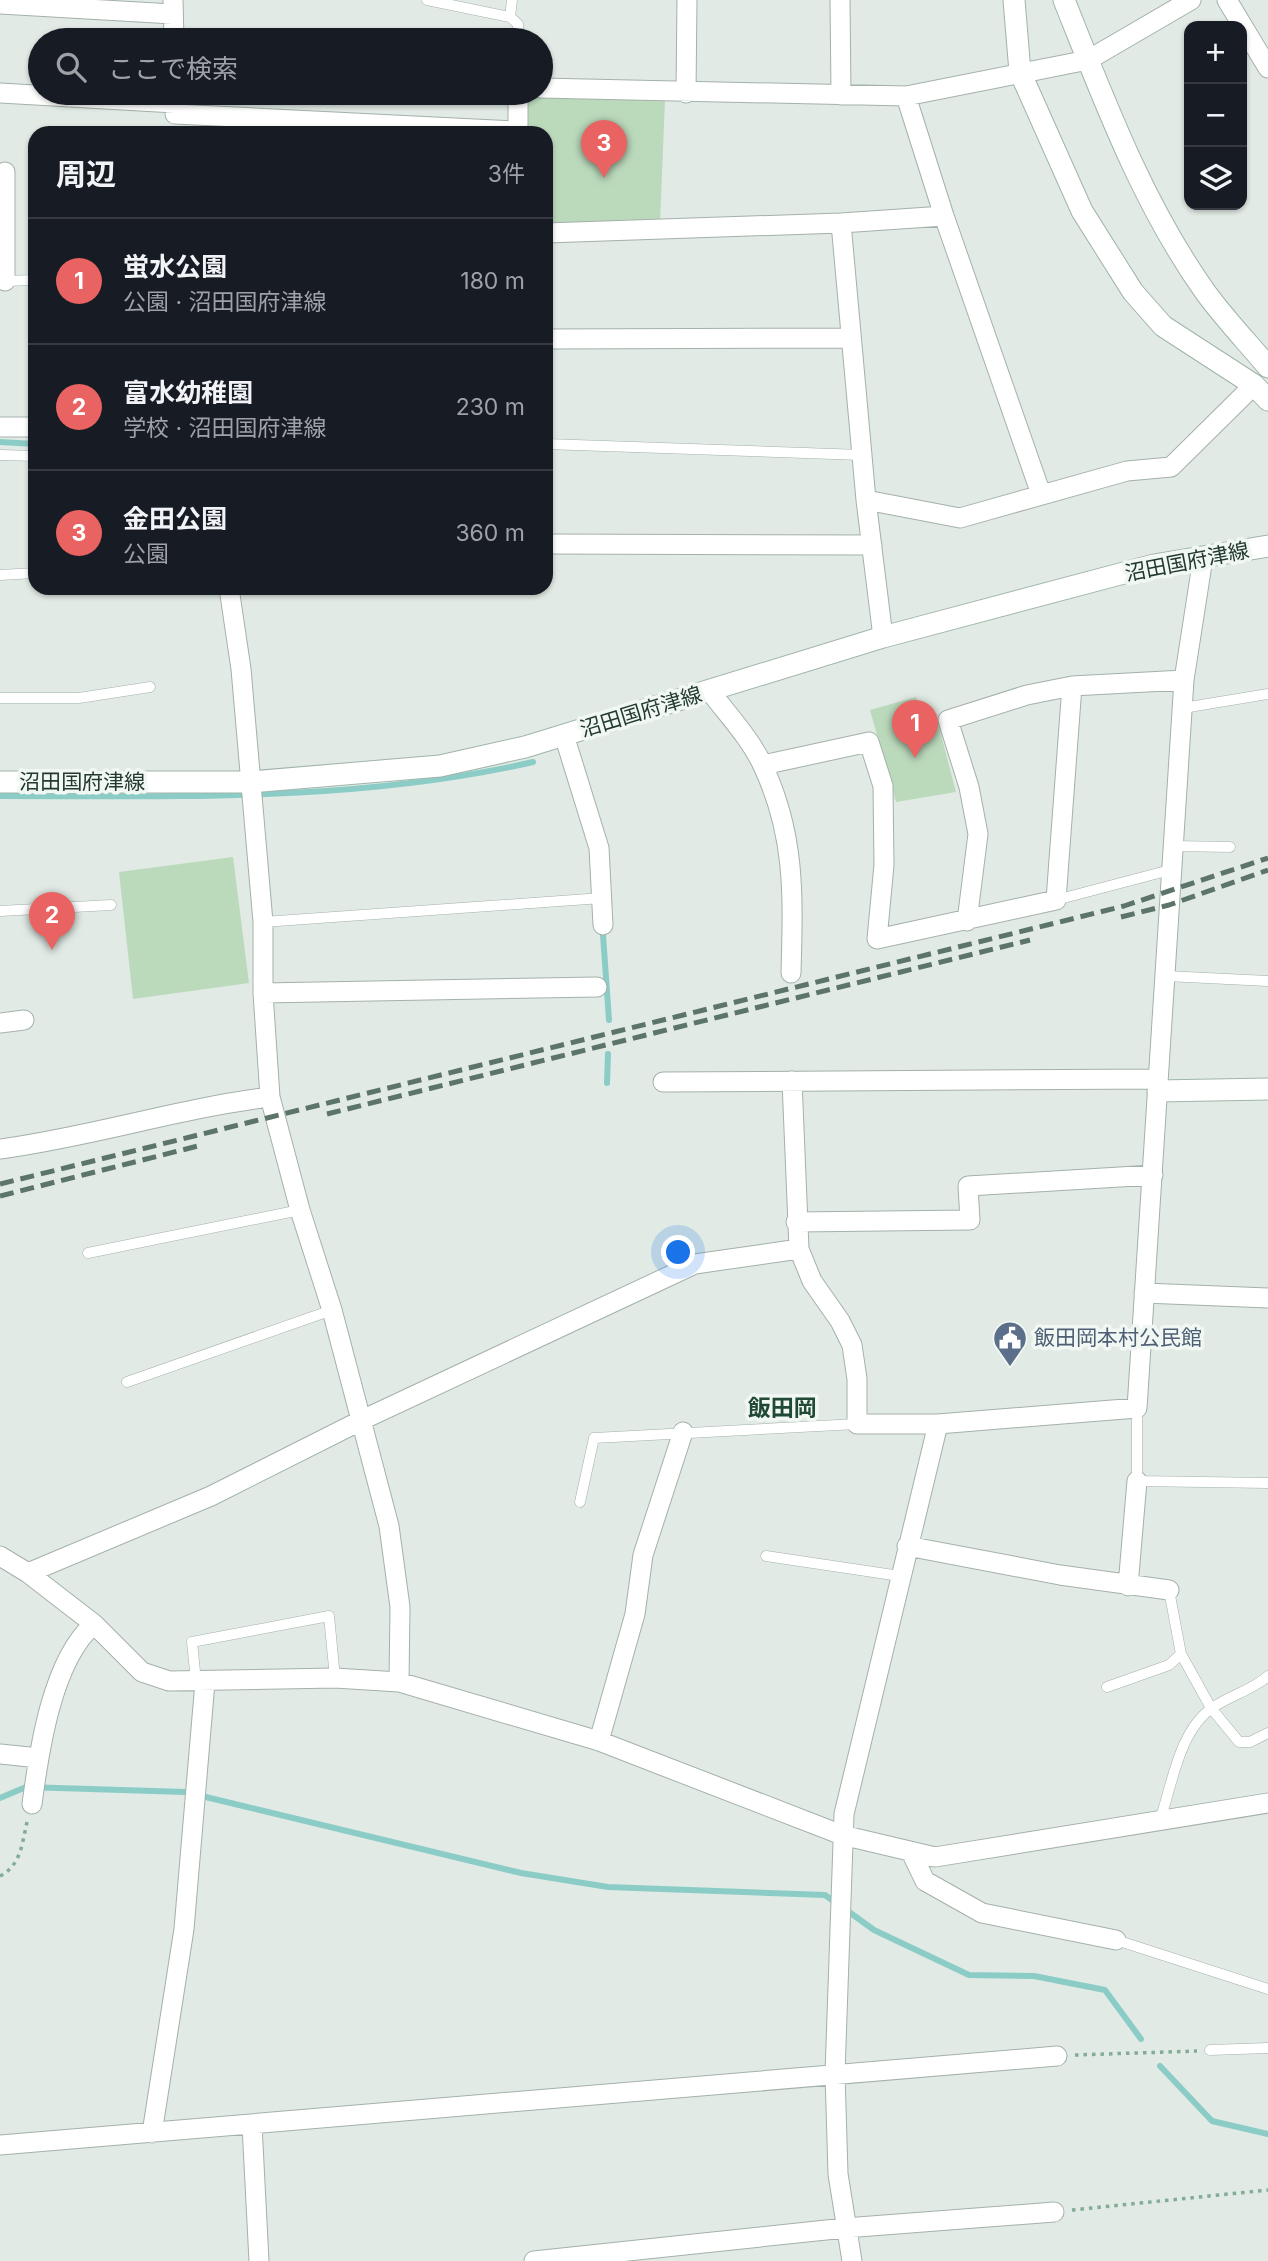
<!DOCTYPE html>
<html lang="ja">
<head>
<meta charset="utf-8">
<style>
	:root { --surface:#171b24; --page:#20242c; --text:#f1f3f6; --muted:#9ea1a6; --line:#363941; --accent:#e86361 }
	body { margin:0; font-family:Inter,"Noto Sans JP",sans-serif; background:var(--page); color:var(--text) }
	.controls { position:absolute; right:21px; top:21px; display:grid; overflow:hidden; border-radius:14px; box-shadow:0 2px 5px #0004 }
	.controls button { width:63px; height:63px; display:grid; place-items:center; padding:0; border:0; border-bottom:2px solid var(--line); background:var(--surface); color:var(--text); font:35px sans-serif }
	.you { position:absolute; left:679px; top:1253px; width:24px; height:24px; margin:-18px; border:5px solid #fff; border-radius:50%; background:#1a73e8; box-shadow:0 0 0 10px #1a73e833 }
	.badge { display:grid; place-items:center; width:46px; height:46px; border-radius:50%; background:var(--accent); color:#fff; font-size:23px; font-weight:700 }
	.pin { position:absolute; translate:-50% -58px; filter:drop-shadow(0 2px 4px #0008) }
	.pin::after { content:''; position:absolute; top:37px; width:24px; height:21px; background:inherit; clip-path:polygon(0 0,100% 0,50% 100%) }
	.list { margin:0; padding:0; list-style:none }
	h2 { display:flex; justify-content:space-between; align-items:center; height:91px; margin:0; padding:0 28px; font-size:30px }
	h2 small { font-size:23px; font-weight:400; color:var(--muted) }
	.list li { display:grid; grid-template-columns:46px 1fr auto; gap:21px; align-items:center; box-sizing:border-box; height:126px; padding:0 28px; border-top:2px solid var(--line) }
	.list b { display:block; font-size:26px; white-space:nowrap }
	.list p { margin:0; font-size:23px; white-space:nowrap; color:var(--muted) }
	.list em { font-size:23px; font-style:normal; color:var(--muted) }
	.icon { flex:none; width:38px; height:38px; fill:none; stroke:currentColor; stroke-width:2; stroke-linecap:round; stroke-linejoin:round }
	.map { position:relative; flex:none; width:1268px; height:2261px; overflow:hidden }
	.search { position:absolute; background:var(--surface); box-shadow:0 2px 5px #0004; left:28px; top:28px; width:525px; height:77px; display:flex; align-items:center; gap:18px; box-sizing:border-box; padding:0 24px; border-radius:38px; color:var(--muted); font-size:26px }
	.panel { position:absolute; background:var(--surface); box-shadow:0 2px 5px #0004; left:28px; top:126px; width:525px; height:469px; border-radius:21px }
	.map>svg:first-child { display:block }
	.green { fill:#bbdabc }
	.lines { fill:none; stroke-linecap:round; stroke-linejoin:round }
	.stream { stroke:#8cccc7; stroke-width:6 }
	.lane-casing { stroke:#a4b1aa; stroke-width:11 }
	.street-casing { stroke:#a4b1aa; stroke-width:21 }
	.secondary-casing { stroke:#a0b5a9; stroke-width:23 }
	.path { stroke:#83ac96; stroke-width:3.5; stroke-dasharray:3.5 5; stroke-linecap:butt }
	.lane { stroke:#fff; stroke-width:10 }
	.street { stroke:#fff; stroke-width:19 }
	.secondary { stroke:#fff; stroke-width:21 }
	.rail { stroke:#5d7569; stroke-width:5; stroke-dasharray:14 7; stroke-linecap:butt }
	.labels { text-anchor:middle; stroke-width:7; stroke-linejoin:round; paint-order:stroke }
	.street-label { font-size:21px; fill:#22392e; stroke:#f1f7f2 }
	.service-label { font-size:21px; fill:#4e5e75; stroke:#f1f7f2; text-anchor:start }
	.neighbourhood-label { font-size:23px; font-weight:bold; fill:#204a36; stroke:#f1f7f2 }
</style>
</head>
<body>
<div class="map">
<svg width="1268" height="2261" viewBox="0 0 1268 2261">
	<rect width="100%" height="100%" fill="#e1eae4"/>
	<!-- green -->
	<path class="green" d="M525 95 665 100 660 223 546 226V133H525Z
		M916 697 925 725 938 723 956 792 896 802 870 710Z
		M233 857 249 983 133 999 119 872Z"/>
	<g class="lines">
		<!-- stream -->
		<path class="stream" d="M0 442 35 444
			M0 796C178 796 358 802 533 762
			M603 935 609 1020
			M607 1083 608 1054
			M0 1798 26 1787 185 1792 521 1873 608 1887 825 1895 836 1903
			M845 1909 874 1930 969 1975 1034 1976 1105 1990 1141 2039
			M1160 2066 1212 2121 1268 2134"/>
		<!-- lane casing -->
		<g class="lane-casing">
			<path id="lane" d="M427 0 510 17 518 24V40
				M510 17 512 0
				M4 281 35 280
				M546 444 862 455
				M0 455 35 456
				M0 575 35 573
				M0 698H79L150 687
				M1183 708 1268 694
				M1173 846 1230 847
				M1056 900 1170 870
				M0 911 111 905
				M263 922 602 898
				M1166 976 1268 981
				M88 1253 300 1210
				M127 1382 332 1310
				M1137 1408V1481L1268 1483
				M580 1502 594 1438 857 1424
				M766 1556 900 1576
				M1181 1654 1211 1708 1239 1742H1250L1268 1733
				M196 1681 192 1642 329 1616 335 1678
				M1107 1687 1169 1665 1181 1654 1169 1590
				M1160 1820C1172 1785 1179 1731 1212 1708 1230 1695 1251 1691 1268 1676
				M1116 1940 1268 1989
				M1210 2050 1268 2048"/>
		</g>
		<!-- street casing -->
		<g class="street-casing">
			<path id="street" d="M173 0 174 40
				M840 0 841 95
				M1227 0 1268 68
				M0 4 173 14
				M541 88 906 96
				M0 93 175 103
				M686 93 687 0
				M175 114 517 131
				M518 133V93
				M5 172V281
				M944 216 1041 494
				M546 233 841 223
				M546 339 850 338
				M0 427H35
				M866 500 960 518 1127 471 1171 467 1254 385
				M546 544 872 545
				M229 588 241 669 263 922V993L270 1097 300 1210 332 1310 389 1526 400 1607 399 1682
				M883 637 866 500 841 223 944 216 906 96 1088 60 1191 0
				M710 691C727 714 751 739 763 766 796 836 793 898 791 973
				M564 735 599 848 603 925
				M763 765 869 742 883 786 884 865 877 939 1056 900 1072 686
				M967 921 978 834 969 787 948 720 1027 695 1072 686 1184 680
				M263 993 597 987
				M0 1023 24 1020
				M792 1081 799 1249 812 1281 840 1321 852 1345 857 1379V1424H938
				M663 1082 1158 1079
				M0 1149C91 1137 179 1108 270 1097
				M796 1222 970 1220 968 1186 1153 1175
				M1144 1293 1268 1298
				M907 1546 1060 1575 1169 1590
				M0 1556 28 1573 94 1624 142 1672 169 1681 335 1678 399 1682 599 1741 842 1835 935 1857 1268 1803
				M28 1573 211 1496 362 1420 695 1264 799 1249
				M1128 1586 1137 1481
				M599 1741 635 1614 643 1555 683 1432
				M0 1754 39 1758
				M32 1804C39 1751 52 1660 94 1624
				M911 1852 925 1881 982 1913 1116 1940
				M252 2125 259 2261
				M152 2133 184 1929 205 1682
				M0 2145 1057 2056
				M534 2261 845 2228 1054 2212
				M852 2261 838 2174 835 2074 844 1814 938 1424 1137 1408 1184 680 1203 558"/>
		</g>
		<!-- secondary casing -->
		<g class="secondary-casing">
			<path id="secondary" d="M1014 0 1020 72 1082 211 1133 292 1163 326 1254 385 1268 400
				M1064 0C1104 100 1143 205 1206 293 1225 319 1248 343 1268 367
				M0 782H250L440 766 525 747 883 637 1154 565 1268 546
				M1158 1091 1268 1089"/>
		</g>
		<!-- path -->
		<path class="path" d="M0 1876C21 1865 22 1844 27 1822
			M1075 2055 1197 2051
			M1072 2210 1268 2190"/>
		<!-- lane -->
		<use href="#lane" class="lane"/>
		<!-- street -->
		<use href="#street" class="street"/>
		<!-- secondary -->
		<use href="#secondary" class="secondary"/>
		<!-- rail -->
		<path class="rail" d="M1121 917 1169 905 1268 870
			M327 1114 1030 940
			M0 1184 1124 906 1268 858
			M0 1196 198 1146"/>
	</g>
	<!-- icons -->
	<defs>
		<g id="civic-pin" transform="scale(1.75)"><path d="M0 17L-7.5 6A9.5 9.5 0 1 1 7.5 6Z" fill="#5c6f8a" stroke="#f1f7f2"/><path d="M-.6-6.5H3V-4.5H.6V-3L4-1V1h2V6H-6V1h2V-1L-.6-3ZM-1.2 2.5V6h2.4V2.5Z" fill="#fff"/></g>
	</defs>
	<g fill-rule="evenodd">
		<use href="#civic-pin" x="1010" y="1338"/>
	</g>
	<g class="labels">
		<!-- street labels -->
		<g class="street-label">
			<text transform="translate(1187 562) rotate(-11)" y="7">沼田国府津線</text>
			<text transform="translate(641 712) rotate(-17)" y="7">沼田国府津線</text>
			<text x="82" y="789">沼田国府津線</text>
		</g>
		<!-- service labels -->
		<g class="service-label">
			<text x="1034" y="1345">飯田岡本村公民館</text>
		</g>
		<!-- neighbourhood labels -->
		<g class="neighbourhood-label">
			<text x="782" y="1416">飯田岡</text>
		</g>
	</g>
</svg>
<div class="controls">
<button>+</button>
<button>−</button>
<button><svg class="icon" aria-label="layers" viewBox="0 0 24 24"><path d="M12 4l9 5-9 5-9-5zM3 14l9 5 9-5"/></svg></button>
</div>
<div class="you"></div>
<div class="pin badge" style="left:915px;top:758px">1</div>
<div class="pin badge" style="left:52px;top:950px">2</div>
<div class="pin badge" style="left:604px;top:178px">3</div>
<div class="search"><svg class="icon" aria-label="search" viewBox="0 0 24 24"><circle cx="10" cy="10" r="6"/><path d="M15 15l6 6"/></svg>ここで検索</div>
<section class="panel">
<h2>周辺<small>3件</small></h2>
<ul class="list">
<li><span class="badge">1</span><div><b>蛍水公園</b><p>公園 · 沼田国府津線</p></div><em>180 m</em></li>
<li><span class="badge">2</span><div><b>富水幼稚園</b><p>学校 · 沼田国府津線</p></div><em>230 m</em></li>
<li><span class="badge">3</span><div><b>金田公園</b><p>公園</p></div><em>360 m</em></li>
</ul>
</section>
</div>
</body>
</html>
